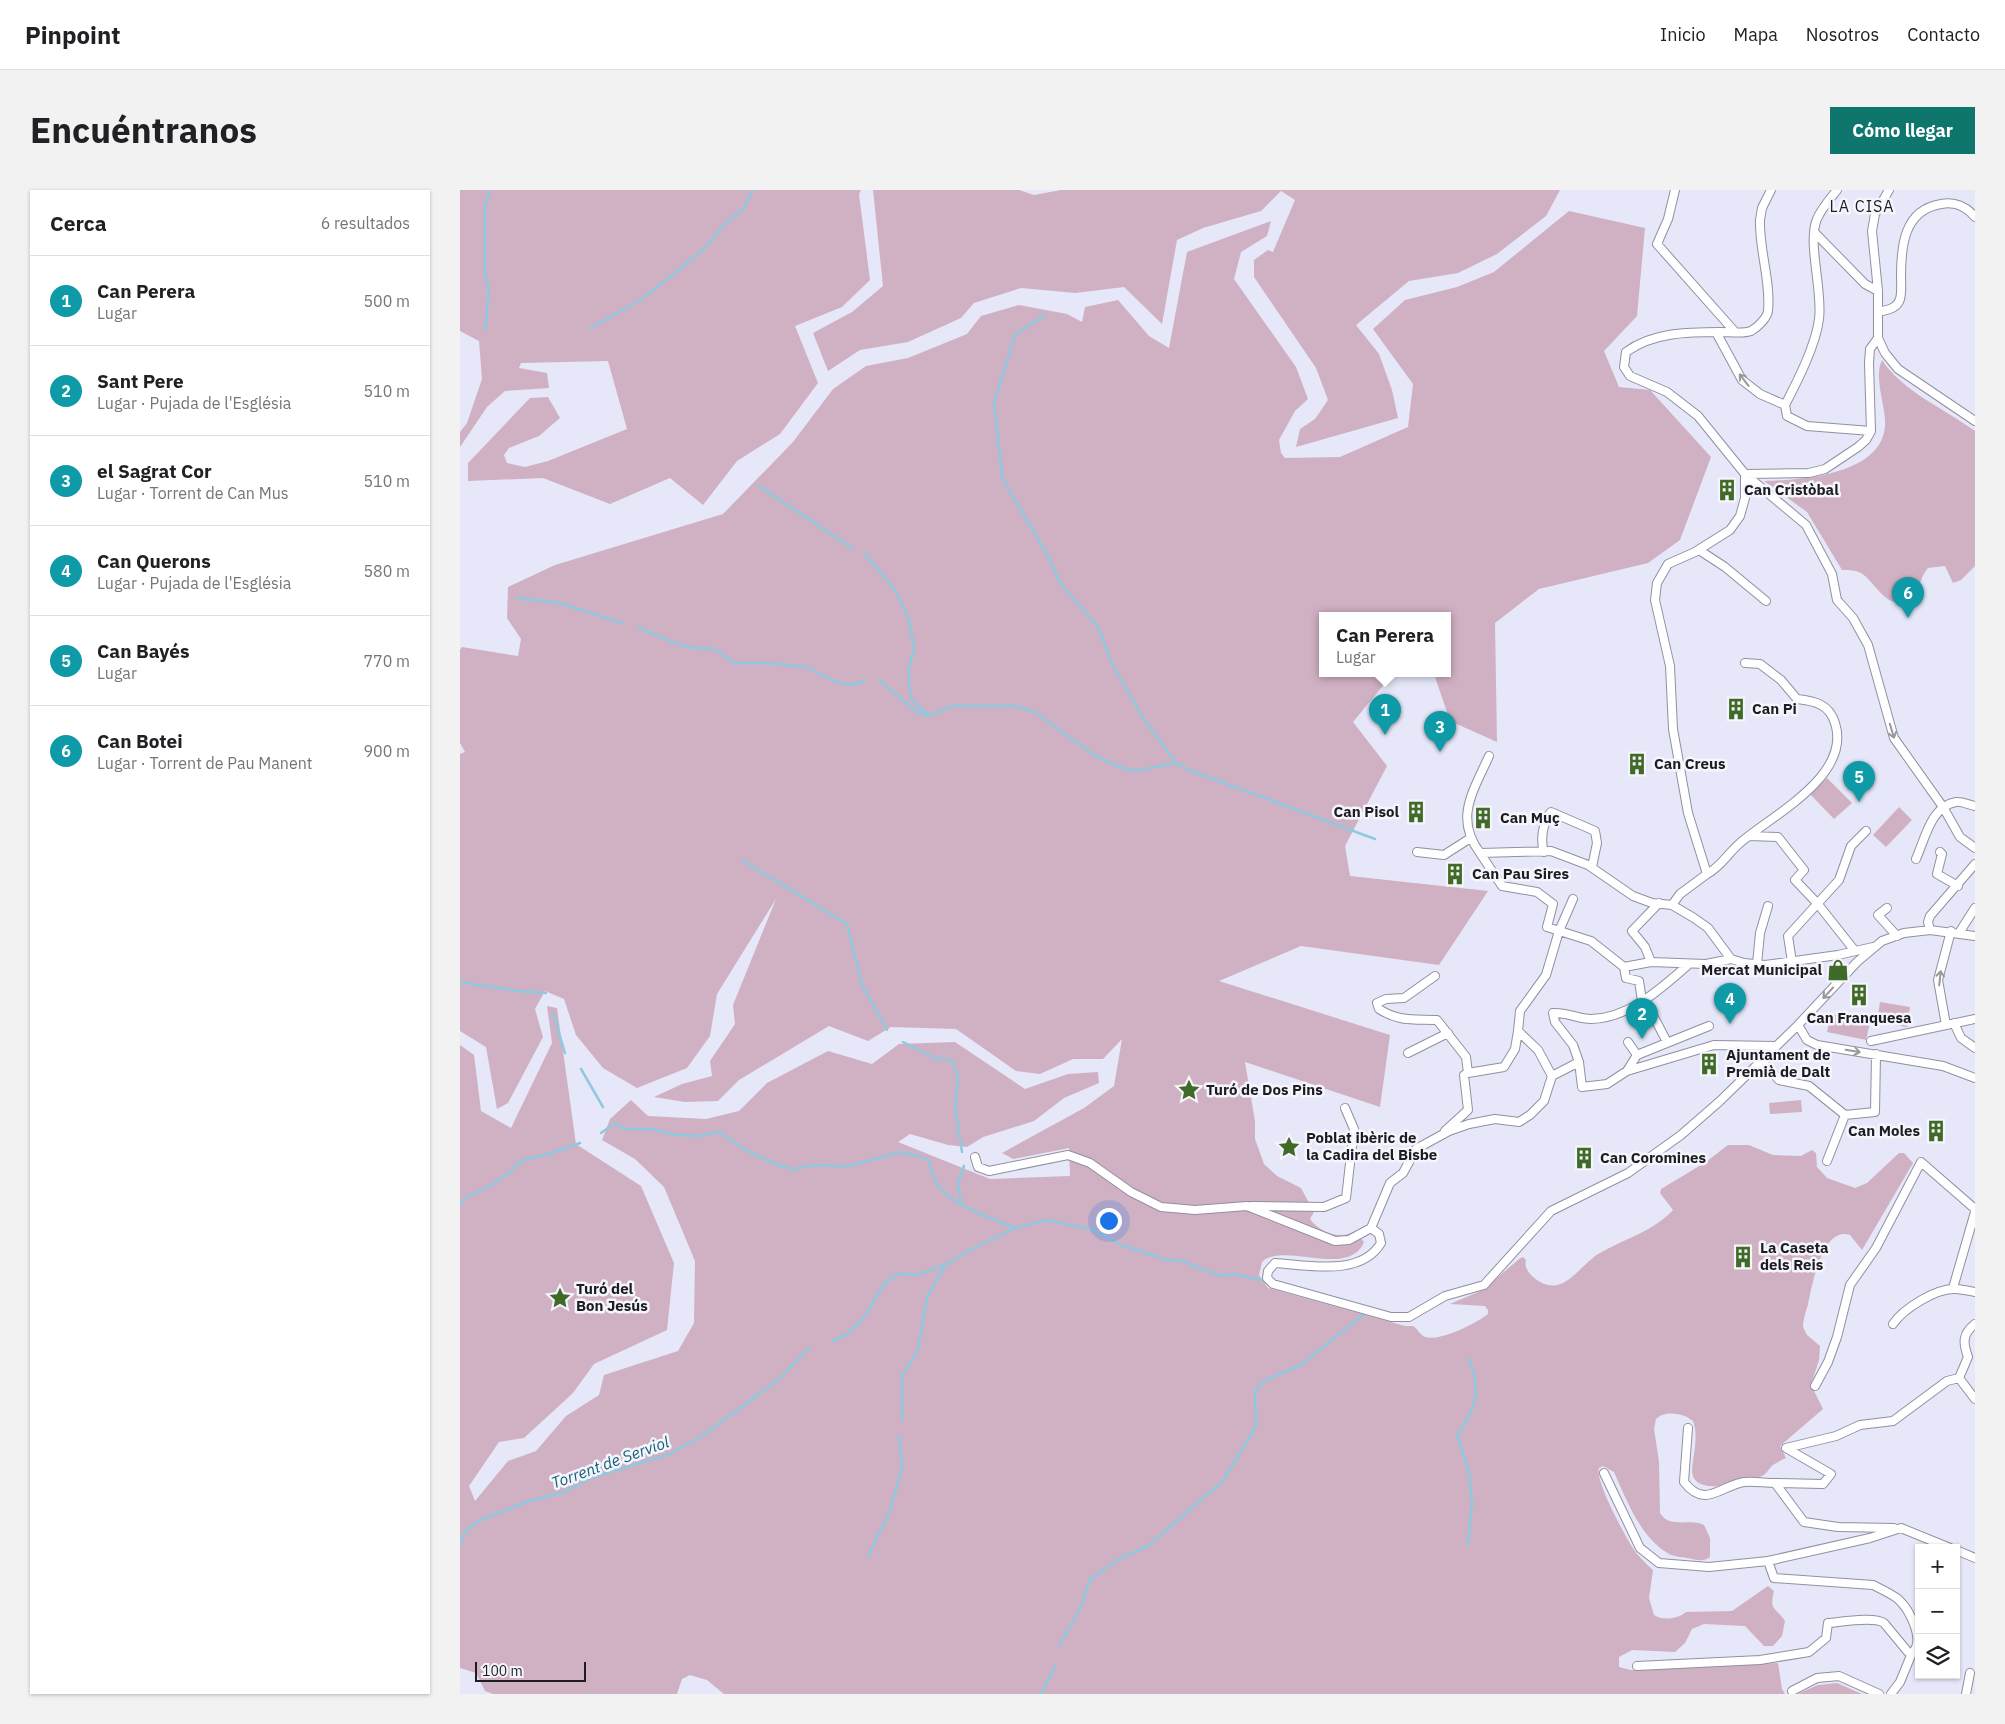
<!DOCTYPE html>
<html lang="es">
<head>
<meta charset="utf-8">
<style>
	:root { --surface:#fff; --page:#f2f2f2; --text:#202124; --muted:#757577; --line:#e0e0e0; --accent:#0f766e }
	body { margin:0; font-family:"IBM Plex Sans",sans-serif; background:var(--page); color:var(--text) }
	.controls { position:absolute; right:15px; bottom:15px; display:grid; overflow:hidden; border-radius:0px; box-shadow:0 1px 4px #0004 }
	.controls button { width:45px; height:45px; display:grid; place-items:center; padding:0; border:0; border-bottom:1px solid var(--line); background:var(--surface); color:var(--text); font:25px sans-serif }
	.scale { position:absolute; left:15px; bottom:12px; width:111px; box-sizing:border-box; padding-left:5px; border:2px solid #1c1c22; border-top:0; font-size:14px; line-height:18px; white-space:nowrap; color:#1c1c22; -webkit-text-stroke:4px #f5f5fc; paint-order:stroke }
	.you { position:absolute; left:648px; top:1030px; width:18px; height:18px; margin:-12px; border:4px solid #fff; border-radius:50%; background:#1a73e8; box-shadow:0 0 0 8px #1a73e833 }
	.badge { display:grid; place-items:center; width:32px; height:32px; border-radius:50%; background:var(--accent); color:#fff; font-size:16px; font-weight:700 }
	.pin { position:absolute; translate:-50% -41px; filter:drop-shadow(0 1px 2px #0008) }
	.pin::after { content:''; position:absolute; top:26px; width:18px; height:15px; background:inherit; clip-path:polygon(0 0,100% 0,50% 100%) }
	.popup { position:absolute; left:859px; top:422px; width:132px; height:65px; box-sizing:border-box; display:grid; place-content:center; border-radius:0px; background:var(--surface); filter:drop-shadow(0 1px 4px #0005); font-size:16px; white-space:nowrap; color:var(--muted) }
	.popup b { font-size:19px; color:var(--text) }
	.popup::after { content:''; position:absolute; left:50%; top:100%; margin-left:-10px; border:10px solid transparent; border-top-color:var(--surface) }
	.list { margin:0; padding:0; list-style:none }
	h2 { display:flex; justify-content:space-between; align-items:center; height:65px; margin:0; padding:0 20px; font-size:21px }
	h2 small { font-size:16px; font-weight:400; color:var(--muted) }
	.list li { display:grid; grid-template-columns:32px 1fr auto; gap:15px; align-items:center; box-sizing:border-box; height:90px; padding:0 20px; border-top:1px solid var(--line) }
	.list b { display:block; font-size:19px; white-space:nowrap }
	.list p { margin:0; font-size:16px; white-space:nowrap; color:var(--muted) }
	.list em { font-size:16px; font-style:normal; color:var(--muted) }
	.icon { flex:none; width:28px; height:28px; fill:none; stroke:currentColor; stroke-width:2; stroke-linecap:round; stroke-linejoin:round }
	.map { position:relative; flex:none; width:1515px; height:1504px; overflow:hidden; border-radius:0px }
	header { display:flex; align-items:center; gap:30px; box-sizing:border-box; height:70px; padding:0 25px; background:var(--surface); border-bottom:1px solid var(--line) }
	header strong { font-size:24px }
	nav { display:flex; gap:28px; margin-inline-start:auto; font-size:18px }
	.intro { display:flex; align-items:center; justify-content:space-between; box-sizing:border-box; height:120px; padding:0 30px }
	h1 { margin:0; font-size:35px }
	.button { padding:12px 22px; border-radius:0px; background:var(--accent); color:#fff; font-size:18px; font-weight:700 }
	main { display:flex; gap:30px; padding:0 30px }
	aside { flex:1; background:var(--surface); border-radius:0px; box-shadow:0 1px 4px #0004 }
	.map>svg:first-child { display:block }
	.green { fill:#d0b1c3 }
	.lines { fill:none; stroke-linecap:round; stroke-linejoin:round }
	.stream { stroke:#8fc9e0; stroke-width:2.5 }
	.minor-casing { stroke:#9090a1; stroke-width:10 }
	.minor { stroke:#fff; stroke-width:8 }
	.oneway { stroke:#99999c }
	.labels { text-anchor:middle; stroke-width:5; stroke-linejoin:round; paint-order:stroke }
	.poi-label { font-size:15px; font-weight:bold; fill:#1c1c22; stroke:#f5f5fc; text-anchor:start }
	.neighbourhood-label { font-size:16px; letter-spacing:1px; fill:#1c1c22; stroke:#f5f5fc }
	.water-label { font-size:16px; font-style:italic; fill:#145f76; stroke:#f5f5fc }
</style>
</head>
<body>
<header>
<strong>Pinpoint</strong>
<nav><a>Inicio</a><a>Mapa</a><a>Nosotros</a><a>Contacto</a></nav>
</header>
<div class="intro"><h1>Encuéntranos</h1><a class="button">Cómo llegar</a></div>
<main>
<aside>
<h2>Cerca<small>6 resultados</small></h2>
<ul class="list">
<li><span class="badge" style="background:#0f9aa8">1</span><div><b>Can Perera</b><p>Lugar</p></div><em>500 m</em></li>
<li><span class="badge" style="background:#0f9aa8">2</span><div><b>Sant Pere</b><p>Lugar · Pujada de l'Església</p></div><em>510 m</em></li>
<li><span class="badge" style="background:#0f9aa8">3</span><div><b>el Sagrat Cor</b><p>Lugar · Torrent de Can Mus</p></div><em>510 m</em></li>
<li><span class="badge" style="background:#0f9aa8">4</span><div><b>Can Querons</b><p>Lugar · Pujada de l'Església</p></div><em>580 m</em></li>
<li><span class="badge" style="background:#0f9aa8">5</span><div><b>Can Bayés</b><p>Lugar</p></div><em>770 m</em></li>
<li><span class="badge" style="background:#0f9aa8">6</span><div><b>Can Botei</b><p>Lugar · Torrent de Pau Manent</p></div><em>900 m</em></li>
</ul>
</aside>
<div class="map">
<svg width="1515" height="1504" viewBox="0 0 1515 1504">
	<rect width="100%" height="100%" fill="#e6e7f9"/>
	<!-- green -->
	<path class="green" d="M0 0H401L399 4 410 90 382 117 335 136 358 193 320 244 277 271 243 315 210 288 150 314 83 288 8 291V273L70 208 88 207 100 228 79 246 49 258 44 265 47 273 65 277 88 271 167 239 148 171 61 173 59 178 87 183 89 198 45 201 27 217 0 257V242L7 233 22 189 19 151 0 141Z
		M413 0H559L574 5 601 0H1100L1086 26 1037 64 998 83 949 91 896 135 919 164 932 200 938 228 836 257 840 239 855 229 868 210 856 178 794 87V70L808 60 813 62 835 10 821 1 801 21 743 38 717 50 702 134 664 97 615 103 561 98 514 113 501 128 448 152 400 160 368 181 353 143 392 122 423 96Z
		M1109 21 1185 38 1177 126 1144 161 1159 197 1190 200 1251 267 1220 350 1188 373 1079 399 1035 433 1037 552 990 531 974 484H988V426H862V484H941L930 487 893 532 927 576 885 656 890 686 1028 701 979 775 841 756 759 791 930 845 920 917 785 872 795 931V949L804 974 817 986 841 998 854 1022 850 1029C860 1043 881 1050 895 1041L904 1052C889 1089 823 1051 802 1072L799 1085 808 1098 945 1136H953C958 1139 960 1145 965 1147 979 1152 1017 1133 1028 1124V1120L1025 1116 990 1114 1023 1100 1059 1069 1063 1067 1066 1070C1064 1077 1068 1082 1073 1087 1103 1112 1118 1075 1140 1063 1164 1049 1194 1041 1213 1020L1200 1003 1201 999 1246 972 1268 955H1289L1313 965 1341 966 1352 960 1356 963 1357 977 1367 988 1395 998 1407 993 1439 963H1444L1453 973 1402 1060 1390 1045C1362 1036 1352 1096 1348 1114 1346 1122 1343 1129 1343 1137L1347 1145 1360 1156 1359 1170 1351 1195 1363 1219 1320 1256 1326 1268C1322 1270 1317 1272 1313 1275 1309 1278 1307 1284 1302 1286 1287 1292 1232 1309 1232 1280 1233 1264 1239 1247 1233 1231 1224 1223 1205 1220 1196 1229L1194 1239 1199 1272 1200 1323C1209 1339 1230 1328 1244 1335L1250 1348V1367C1244 1372 1236 1370 1228 1368 1221 1367 1213 1367 1206 1362 1180 1346 1166 1309 1154 1282L1143 1276 1139 1278C1135 1292 1164 1343 1172 1357 1178 1366 1185 1373 1193 1380L1189 1408 1194 1425C1203 1431 1218 1429 1226 1422L1272 1421 1308 1396 1314 1401C1309 1421 1315 1416 1325 1431L1322 1446 1313 1456H1304L1285 1436 1244 1434 1232 1439 1225 1453 1215 1462 1172 1460 1159 1467V1477L1171 1480 1318 1473 1322 1499 1325 1504H264L247 1490 230 1485 222 1489 217 1504H33L25 1501 16 1483 0 1478V855L14 865 21 921 51 938 92 853 87 816 97 818 116 954 181 996 214 1073 207 1140 134 1174 113 1203 64 1248 39 1252 9 1296 15 1311 48 1271 76 1261 106 1226 139 1205 144 1185 218 1161 234 1133 235 1071 204 997 175 969 142 950 150 929 171 910 188 926 246 929 279 921 307 893 368 861 412 874 439 854 495 852 565 899 608 884 638 882 639 893 604 908 574 931 523 947 507 957 488 955 450 944 438 952 530 989 610 986 609 958 553 969 542 963 624 918 654 896 662 849 643 869H613L580 884 556 881 496 839 431 837 408 851 369 836 279 890 258 911 225 912 194 907 222 894 252 886 250 871 275 834 273 815 316 709 257 804 250 846 227 878 177 898 143 878 116 845 104 809 85 801 75 819 83 847 48 913 37 919 26 857 0 841V564L5 562 0 553V460L2 457 58 466 61 449 47 428 48 397 95 375 263 324 333 252 373 199 406 176 448 168 507 144 521 126 559 115 607 124 622 132 625 117 658 110 689 146 709 158 727 62 811 31 807 46 781 62 774 89 836 177 848 209 835 221 819 250 821 263 825 268 880 267 948 237 953 194 913 139 945 110 997 97 1034 82Z
		M1422 170C1442 201 1485 219 1515 241V376L1501 390 1493 393 1485 376 1468 378C1460 387 1460 400 1450 408 1430 423 1417 396 1405 386 1399 380 1390 380 1382 380L1347 322 1304 291C1341 290 1428 285 1425 230 1424 211 1414 187 1422 170Z
		M1367 588 1392 613 1374 629 1350 604Z
		M1439 617 1452 630 1426 657 1413 645Z
		M1420 812 1450 817 1447 837 1417 832Z
		M1371 824 1410 832 1406 850 1367 842Z
		M1341 910 1342 922 1310 924 1309 913Z
		M1377 1493 1402 1504H1337L1358 1495Z"/>
	<g class="lines">
		<!-- stream -->
		<path class="stream" d="M585 125 555 145 534 212 542 288 589 368 601 394 638 437 652 474 682 526 716 573
			M130 138 181 110 245 58 265 34 283 19 293 0
			M25 140 29 101 25 82V16L30 0
			M299 296 392 358
			M404 363 435 400 449 429 454 458 449 478V498L452 510 467 524
			M57 408 99 413 162 433
			M178 437C203 448 226 461 253 458L274 473H311L346 477 378 493 394 495 405 490
			M419 490 457 522 469 526 492 516H554L575 522 634 565 657 576 674 581 716 573 729 580 915 649
			M282 670 387 734 402 795 427 840
			M0 792 58 801 86 803
			M93 823 105 863
			M443 852 475 868 493 871 498 889 495 917 502 962
			M121 879 143 917
			M141 943 155 933 164 939H190L218 945 241 946 254 942 262 944 291 963 321 976 334 979 354 975 388 976 440 962 462 967 469 971C471 980 473 990 479 997 494 1016 533 1029 555 1038
			M501 1013 498 994 504 976
			M0 1015 5 1008 33 994 48 984 62 970 89 964 120 953
			M372 1151 387 1144 401 1131 425 1093 437 1084 457 1085 485 1075 510 1060 555 1038 586 1030 631 1039 662 1055 707 1070 721 1071 761 1086 774 1084 801 1090
			M442 1230V1186L458 1160 467 1107 485 1076
			M0 1354 5 1342 18 1331 70 1311 104 1302 133 1287 210 1264 245 1244 319 1189 349 1158
			M1008 1355 1012 1312 1009 1283 997 1245C1017 1217 1021 1201 1009 1169
			M408 1366 430 1321 442 1277 439 1246
			M599 1456 621 1417 630 1389 661 1368 688 1356 763 1291 796 1236 795 1202 802 1192 842 1174 903 1125
			M581 1504 595 1476"/>
		<!-- minor casing -->
		<g class="minor-casing">
			<path id="minor" d="M1215 0 1208 29 1197 54 1275 142
				M1311 0 1302 18 1300 30C1299 60 1311 91 1308 121 1307 128 1298 137 1291 141 1283 144 1270 142 1261 142 1229 142 1193 142 1166 162L1164 177 1170 186 1207 202 1238 226 1285 284 1346 335 1372 384 1377 410 1393 428 1408 455 1434 548 1483 617 1500 647 1515 658
				M1429 0 1415 24 1412 41 1418 101V148L1425 163 1438 179 1515 231
				M1356 44 1405 94 1418 101
				M1418 122C1427 120 1437 119 1440 109 1442 102 1441 93 1441 86 1441 56 1444 20 1481 14 1495 11 1507 17 1515 27
				M1256 142 1282 190 1300 204 1325 215
				M1325 215C1337 192 1356 155 1359 129 1363 101 1347 52 1357 29 1361 19 1370 9 1377 0
				M1325 215 1327 226 1347 236 1411 241
				M1239 360 1265 377 1306 411
				M1029 566C1013 602 994 628 1020 663L1091 661 1128 675 1173 706 1192 713 1212 715 1234 728 1248 738 1271 769
				M1289 646 1318 647 1344 680 1335 690 1357 713 1395 761
				M957 662 984 665 1009 649
				M1084 662C1080 650 1083 631 1091 622L1135 641 1137 653 1132 677
				M1480 662 1482 664 1477 684 1498 696
				M1020 663 1042 696 1077 702 1093 714 1087 737 1131 751 1164 777 1191 772 1246 774 1271 769 1284 773 1305 775 1378 765 1413 757
				M1456 669C1465 649 1471 616 1496 612 1501 611 1509 615 1515 616
				M1247 684C1261 677 1268 663 1280 653 1312 625 1392 586 1375 533 1369 514 1355 511 1337 509L1321 490 1300 474 1285 473
				M1212 715 1220 704 1247 684 1228 623 1213 539 1210 476 1195 410 1197 393 1208 374 1235 362 1270 340 1280 326 1285 308V284L1349 283 1365 279 1398 257 1406 250 1411 241 1409 173 1410 159 1418 148
				M1427 718 1418 725 1437 746
				M1470 740 1468 732 1470 726 1515 674
				M1499 743 1515 718
				M1191 772 1185 757 1172 741 1199 713
				M1332 772 1328 746 1379 690 1391 656 1406 641
				M1297 774 1300 743 1308 716
				M1164 777 1166 788 1179 791 1182 811
				M975 786 944 808 926 809 917 813 919 819C939 832 954 829 977 830L1006 867 1008 883
				M1185 810 1207 852
				M1494 833 1501 848 1515 858
				M1338 835 1347 850 1357 855 1483 876 1515 888
				M1486 835 1478 790 1491 741
				M1411 851 1515 829
				M1168 852 1177 865
				M948 863 988 843
				M1301 870 1319 890 1349 896 1385 925
				M1119 872 1122 897 1147 894 1167 881 1254 855 1316 856
				M1167 881 1177 865 1249 836
				M1092 886 1119 872 1113 855 1095 832 1093 823C1106 822 1118 829 1131 829 1170 828 1200 799 1228 775
				M1385 925 1415 922 1416 864
				M985 941 1008 920 1004 885 1008 883 1044 877 1055 859 1058 841
				M515 967 518 977 529 981 608 965 630 973 671 1002 701 1017 735 1020 787 1016 875 1051 889 1050 911 1038 930 993 943 983 956 959 989 941 1009 934 1035 929 1059 932 1070 925 1084 911 1092 886 1078 860 1058 841 1060 821 1086 785 1099 741 1113 709
				M1367 971 1385 925
				M792 1016 864 1017 886 1008 894 939 885 918
				M911 1038 919 1044 921 1053C901 1087 848 1075 815 1073L808 1081 807 1088 813 1094 931 1127H949L985 1106 1024 1095 1091 1021 1168 983 1221 945 1260 911 1338 835 1397 772 1422 751 1444 743 1470 740 1515 746
				M1493 1098 1515 1022
				M1433 1134C1443 1119 1476 1098 1495 1099 1502 1099 1508 1101 1515 1102
				M1515 1134C1502 1144 1503 1153 1508 1167L1499 1188 1515 1209
				M1355 1196 1368 1172 1377 1147 1390 1095 1416 1058 1461 972 1515 1019
				M1228 1238 1224 1292C1245 1319 1260 1296 1284 1292 1294 1291 1305 1293 1315 1293
				M1144 1283 1180 1358 1199 1373 1249 1377 1308 1371
				M1434 1338 1378 1337 1344 1332 1315 1293 1363 1294 1371 1284 1326 1258 1376 1246 1400 1235 1433 1231 1487 1191 1499 1188
				M1496 1360 1515 1368
				M1177 1476 1300 1470 1349 1462 1366 1448 1368 1433C1381 1432 1414 1426 1424 1433L1448 1462 1452 1463C1466 1450 1449 1419 1438 1409 1430 1403 1421 1399 1413 1395L1314 1388 1308 1371 1410 1348 1441 1338 1490 1358
				M1332 1501 1357 1488 1379 1486 1419 1504
				M1431 1504 1440 1492 1452 1463
				M1506 1504 1510 1483"/>
		</g>
		<!-- minor -->
		<use href="#minor" class="minor"/>
	</g>
	<!-- one-way arrows -->
	<defs><path id="oneway-shaft" d="M-6 0H5M1.5-3L5.5 0L1.5 3" fill="none" stroke-width="1.6" stroke-linecap="round" stroke-linejoin="round" transform="scale(1.25)"/></defs>
	<g class="oneway">
		<use href="#oneway-shaft" transform="translate(1284 190) rotate(-128)"/>
		<use href="#oneway-shaft" transform="translate(1432 541) rotate(73)"/>
		<use href="#oneway-shaft" transform="translate(1480 788) rotate(-84)"/>
		<use href="#oneway-shaft" transform="translate(1368 803) rotate(133)"/>
		<use href="#oneway-shaft" transform="translate(1393 861) rotate(9)"/>
	</g>
	<!-- icons -->
	<defs>
		<g id="building-bare" transform="scale(1.725)"><path d="M-4-6H4V6H1V3H-1V6H-4ZM-2.5-4.3h1.7v1.8h-1.7ZM.8-4.3h1.7v1.8H.8ZM-2.5-1h1.7V.8h-1.7ZM.8-1h1.7V.8H.8Z" fill="#406a27" stroke="#f5f5fc" stroke-width="2.5" paint-order="stroke"/></g>
		<g id="shop-bare" transform="scale(1.725)"><path d="M-5-2.5h2.3a2.7 3.5 0 0 1 5.4 0H5L5.5 6h-11ZM-1.5-2.5h3a1.5 2.3 0 0 0-3 0Z" fill="#406a27" stroke="#f5f5fc" stroke-width="2.5" paint-order="stroke"/></g>
		<g id="sight-bare" transform="scale(1.725)"><path d="M0-6L1.8-2.2L6-1.7L2.9 1.2L3.7 5.4L0 3.3L-3.7 5.4L-2.9 1.2L-6-1.7L-1.8-2.2Z" fill="#406a27" stroke="#f5f5fc" stroke-width="2.5" paint-order="stroke"/></g>
	</defs>
	<g fill-rule="evenodd">
		<use href="#building-bare" x="1267" y="300"/>
		<use href="#building-bare" x="1276" y="519"/>
		<use href="#building-bare" x="1177" y="574"/>
		<use href="#building-bare" x="956" y="622"/>
		<use href="#building-bare" x="1023" y="628"/>
		<use href="#building-bare" x="995" y="684"/>
		<use href="#shop-bare" x="1378" y="780"/>
		<use href="#building-bare" x="1399" y="805"/>
		<use href="#building-bare" x="1249" y="874"/>
		<use href="#sight-bare" x="729" y="900"/>
		<use href="#building-bare" x="1476" y="941"/>
		<use href="#sight-bare" x="829" y="957"/>
		<use href="#building-bare" x="1124" y="968"/>
		<use href="#building-bare" x="1283" y="1067"/>
		<use href="#sight-bare" x="100" y="1108"/>
	</g>
	<g class="labels">
		<!-- poi labels -->
		<g class="poi-label">
			<text x="1284" y="305">Can Cristòbal</text>
			<text x="1292" y="524">Can Pi</text>
			<text x="1194" y="579">Can Creus</text>
			<text x="939" y="627" text-anchor="end">Can Pisol</text>
			<text x="1040" y="633">Can Muç</text>
			<text x="1012" y="689">Can Pau Sires</text>
			<text x="1362" y="785" text-anchor="end">Mercat Municipal</text>
			<text x="1399" y="833" text-anchor="middle">Can Franquesa</text>
			<text x="1266" y="870">Ajuntament de<tspan x="1266" dy="17">Premià de Dalt</tspan></text>
			<text x="746" y="905">Turó de Dos Pins</text>
			<text x="1460" y="946" text-anchor="end">Can Moles</text>
			<text x="846" y="953">Poblat ibèric de<tspan x="846" dy="17">la Cadira del Bisbe</tspan></text>
			<text x="1140" y="973">Can Coromines</text>
			<text x="1300" y="1063">La Caseta<tspan x="1300" dy="17">dels Reis</tspan></text>
			<text x="116" y="1104">Turó del<tspan x="116" dy="17">Bon Jesús</tspan></text>
		</g>
		<!-- neighbourhood labels -->
		<g class="neighbourhood-label">
			<text x="1402" y="22">LA CISA</text>
		</g>
		<!-- water labels -->
		<g class="water-label">
			<text transform="translate(150 1272) rotate(-20)" y="6">Torrent de Serviol</text>
		</g>
	</g>
</svg>
<div class="controls">
<button>+</button>
<button>−</button>
<button><svg class="icon" aria-label="layers" viewBox="0 0 24 24"><path d="M12 4l9 5-9 5-9-5zM3 14l9 5 9-5"/></svg></button>
</div>
<div class="scale">100 m</div>
<div class="you"></div>
<div class="pin badge" style="left:925px;top:545px;background:#0f9aa8">1</div>
<div class="popup"><b>Can Perera</b>Lugar</div>
<div class="pin badge" style="left:1182px;top:849px;background:#0f9aa8">2</div>
<div class="pin badge" style="left:980px;top:562px;background:#0f9aa8">3</div>
<div class="pin badge" style="left:1270px;top:834px;background:#0f9aa8">4</div>
<div class="pin badge" style="left:1399px;top:612px;background:#0f9aa8">5</div>
<div class="pin badge" style="left:1448px;top:428px;background:#0f9aa8">6</div>
</div>
</main>
</body>
</html>
